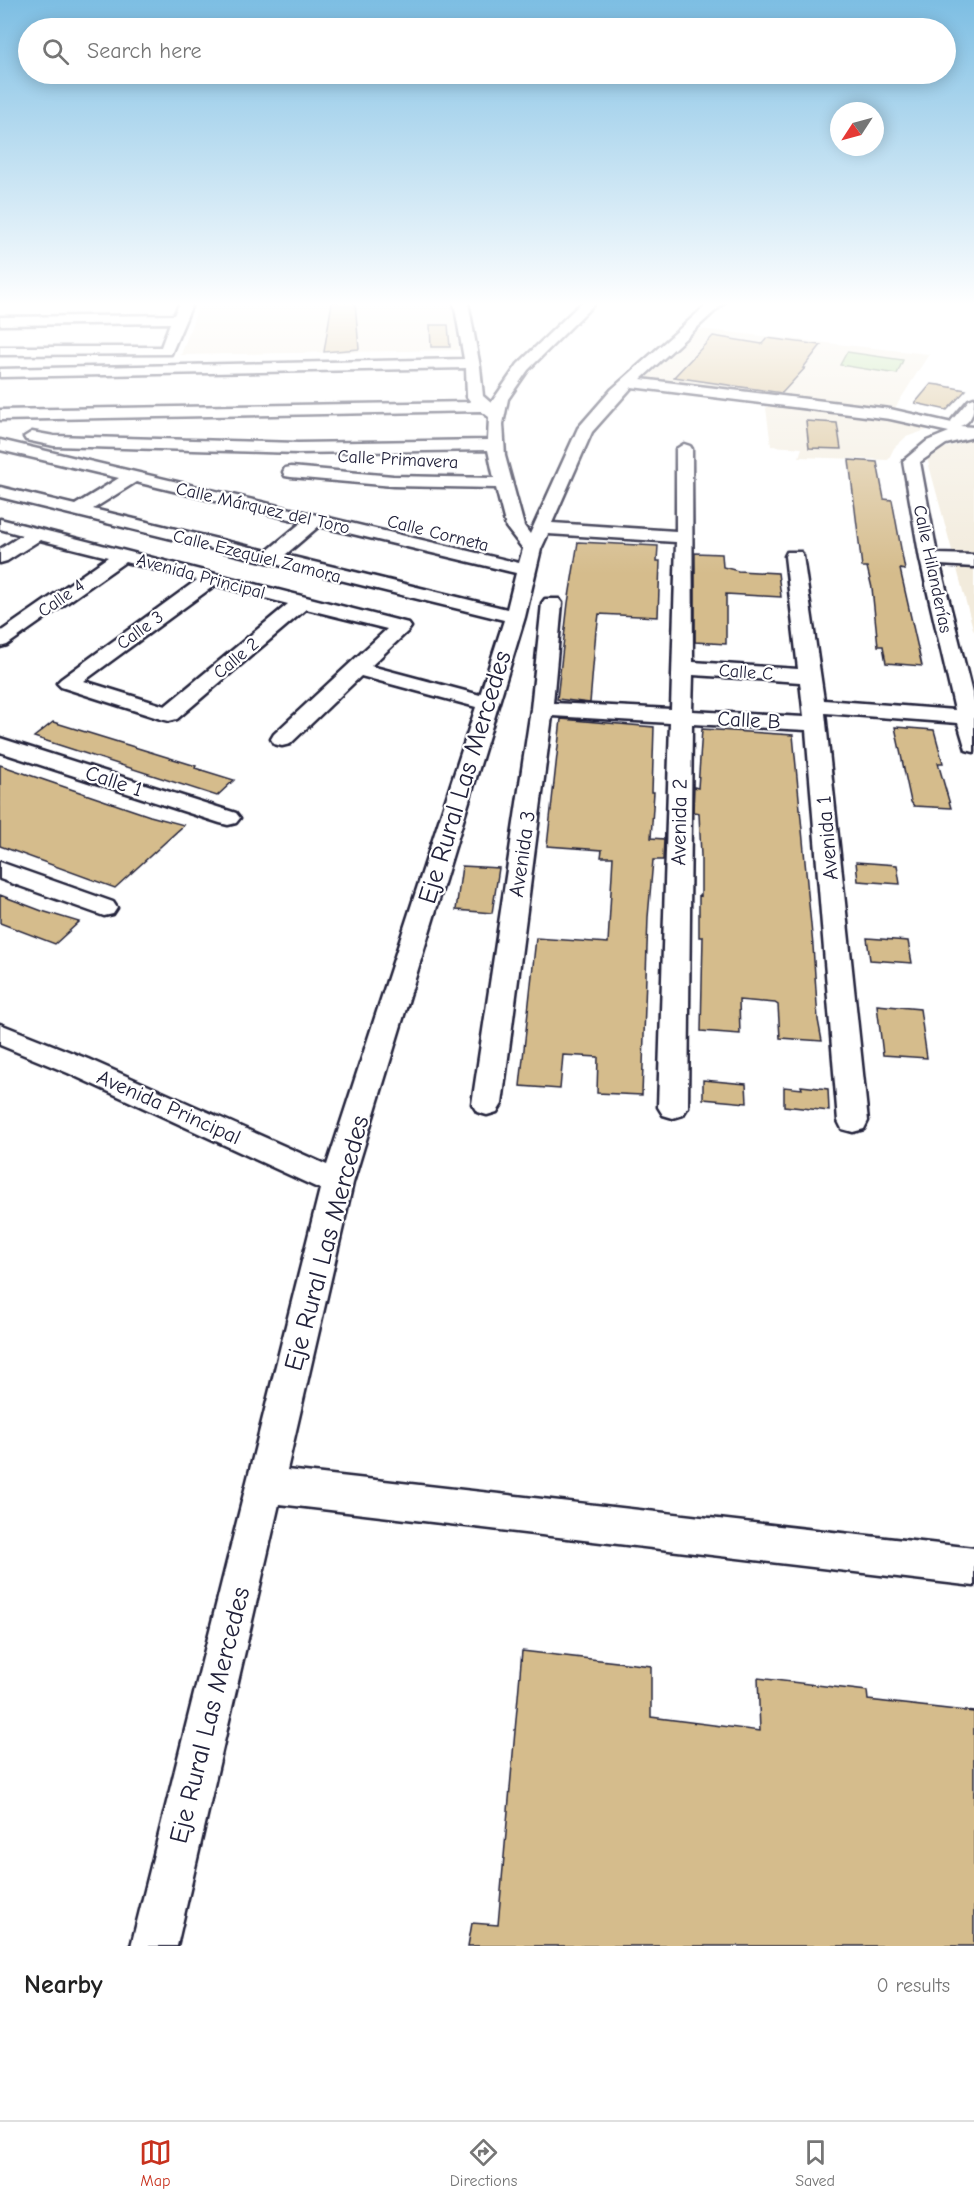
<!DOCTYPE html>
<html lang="en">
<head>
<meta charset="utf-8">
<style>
	:root { --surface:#fff; --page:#f2f2f2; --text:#222; --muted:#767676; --line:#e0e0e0; --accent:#c8321e }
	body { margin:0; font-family:"Comic Neue",sans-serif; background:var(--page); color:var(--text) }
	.compass { position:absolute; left:830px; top:102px; width:54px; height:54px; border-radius:50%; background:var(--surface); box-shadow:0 3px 15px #0003; rotate:234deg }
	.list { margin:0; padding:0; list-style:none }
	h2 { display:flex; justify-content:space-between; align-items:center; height:78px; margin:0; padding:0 24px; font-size:26px }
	h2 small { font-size:20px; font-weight:400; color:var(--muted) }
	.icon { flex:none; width:33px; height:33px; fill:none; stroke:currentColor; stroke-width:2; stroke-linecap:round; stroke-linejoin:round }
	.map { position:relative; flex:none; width:974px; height:1946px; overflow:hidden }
	.search { position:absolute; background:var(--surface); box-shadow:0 3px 15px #0003; left:18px; right:18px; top:18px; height:66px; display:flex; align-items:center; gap:15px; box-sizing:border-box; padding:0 21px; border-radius:33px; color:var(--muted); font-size:22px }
	.sheet { height:174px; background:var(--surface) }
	nav { display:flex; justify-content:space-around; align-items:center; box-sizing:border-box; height:84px; border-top:2px solid var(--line); background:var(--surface); font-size:16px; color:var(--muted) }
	nav a { display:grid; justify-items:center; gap:3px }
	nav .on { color:var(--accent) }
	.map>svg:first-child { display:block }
	.built { fill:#f2ebdc }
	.green { fill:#b1da97; stroke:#6a7e69; stroke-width:1.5 }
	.building { fill:#d5bc8c; stroke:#22223b; stroke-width:1.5 }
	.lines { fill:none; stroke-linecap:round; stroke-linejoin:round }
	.minor-casing { stroke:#22223b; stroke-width:5 }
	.minor { fill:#fff; fill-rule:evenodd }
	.labels { text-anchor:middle; stroke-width:4.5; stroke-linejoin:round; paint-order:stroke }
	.far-street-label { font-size:18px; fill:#22223b; stroke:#fff }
	.street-label { font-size:21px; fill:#22223b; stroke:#fff }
	.near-street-label { font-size:26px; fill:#22223b; stroke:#fff }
</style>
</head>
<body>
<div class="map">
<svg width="974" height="1946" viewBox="0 0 974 1946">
	<rect width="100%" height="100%" fill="#fff"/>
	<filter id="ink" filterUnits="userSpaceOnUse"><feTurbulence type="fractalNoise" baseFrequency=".0167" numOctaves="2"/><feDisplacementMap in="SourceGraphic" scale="12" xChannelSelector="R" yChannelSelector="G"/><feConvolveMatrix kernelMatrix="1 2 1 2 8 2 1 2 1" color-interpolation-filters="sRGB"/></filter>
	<g filter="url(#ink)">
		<!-- built -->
		<path class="built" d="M200 302H451L459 350 181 355Z
			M698 329 929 354 893 411 645 379Z
			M775 402 835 408 935 427 906 437 894 448 888 460 799 457 802 448 771 446 766 408Z
			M974 439V632L926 454Z"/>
		<!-- green -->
		<path class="green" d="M847 352 903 360 897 374 840 365Z"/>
		<!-- building -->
		<path class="building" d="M332 302H355L359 349 324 352Z
			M430 325H448L450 347H431Z
			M713 336 762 344 767 338 821 345 803 368H805L782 393 674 377Z
			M931 384 939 385 966 390 947 410 915 403Z
			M806 421 837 423 841 449 809 448Z
			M849 460 877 462 884 499 892 500 905 570 900 569 922 666 886 663 883 646H878L872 588 867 567H862Z
			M578 542 658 546 657 561H660L658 617 599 614 597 630H596L590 703 557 699 568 603Z
			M695 553 722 554 723 567 738 571 778 573 781 597 726 594V644L695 642Z
			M561 719 654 727 652 792H654L651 838 664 839 663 860H653L648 917 642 1095 597 1093 598 1057 563 1055 560 1089 520 1086 536 938 608 943 613 857H601L602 850 547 846Z
			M53 722 196 766 195 768 234 780 217 796 34 737Z
			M895 727 934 730 943 763H938L951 808 914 806 911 802Z
			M702 729 793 735 813 946 818 1020 822 1041 780 1038 778 1005 775 1003 739 1000 740 1034 701 1031 703 937H699V895L701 896V856L699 813 693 812 694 787 698 788Z
			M0 765 150 816 184 825 115 888 0 846Z
			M856 862 897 865 900 884 858 881Z
			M462 866 499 868 492 913 456 910Z
			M0 895 42 911 79 922 55 944 0 923Z
			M867 938 908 941 912 963 870 960Z
			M877 1005 920 1009 927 1058 883 1055Z
			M703 1080 746 1084 747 1103 703 1099Z
			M801 1086 828 1089 829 1111 784 1106V1087L802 1089Z
			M522 1651 651 1666V1717L760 1731 758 1678 867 1691 868 1700 974 1712V1946H468L472 1923 498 1925Z"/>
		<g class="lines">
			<!-- minor casing -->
			<g class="minor-casing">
				<path id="minor" d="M180 302H193L171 354 0 355V347H161L170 323 0 325V317L174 315Z
					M454 302H468L480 367 483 396 491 403 518 364 582 302H596L528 370 508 399 503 424 505 456 524 526 530 534 578 428 612 389 710 302H725L641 379 890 409 952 423 951 421 969 400 974 398C974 410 973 422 960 426L974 427V437L946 444 920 462 937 554 974 555V567L940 565 974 701V752L966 750 958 723 825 713 868 1121 864 1129 853 1132 842 1129 838 1121 806 730 692 724 688 1107 683 1115 673 1118 663 1115 658 1107 670 723 552 716 502 1104 497 1112 487 1115 477 1112 472 1104 531 709 542 603 545 599H559L562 603 553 703 671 709 676 542 548 534 541 549 525 617 353 1183 287 1470 974 1548V1586L279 1504 177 1946H131L320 1189 68 1073 0 1045V1024L88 1059 327 1165 476 707 361 676 290 744 282 746 274 744 271 739 274 734 387 629 306 609 177 719 169 721 161 719 61 687 57 683 61 679 197 580 125 562 7 645 0 647V632L108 557 40 540 7 561 0 563V549L22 535 0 529V519L408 623 411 627 408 631 371 666 480 695 504 620 0 497V487L75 505 119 478 0 450V440L519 563 523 549 506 527 496 488 393 486 291 477 285 476 283 472 285 468 291 467 393 476 494 478 488 450 298 453 54 446 26 440 24 437 32 432 54 436 298 443 488 440 489 417 481 411 0 420V410L471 402 467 397 466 368 0 377V369L464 359ZM632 387 890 419 949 432 927 441 903 461 920 559 955 710 824 700 803 556 801 552H787L785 556 798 669 693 662 692 449 690 446 684 444 676 449V531L552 523 592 432ZM136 482 302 522 267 551 93 509ZM319 526 516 573 507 609 285 555ZM215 585 288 604 165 706 84 681ZM693 675 800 682 804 717 692 711Z
					M0 738 236 813 240 818 236 823 228 825 220 823 0 752Z
					M0 862 113 902 117 908 113 914 104 916 0 879Z"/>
			</g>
			<!-- minor -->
			<use href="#minor" class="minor"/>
		</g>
	</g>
	<!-- sky -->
	<linearGradient id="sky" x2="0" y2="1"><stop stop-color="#7dbee3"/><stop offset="0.53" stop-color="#fff"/><stop offset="1" stop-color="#fff" stop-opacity="0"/></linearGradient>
	<rect width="974" height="574" fill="url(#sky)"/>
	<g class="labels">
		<!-- far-street labels -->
		<g class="far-street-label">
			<text transform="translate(398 459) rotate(3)" y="6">Calle Primavera</text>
			<text transform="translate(263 508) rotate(13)" y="6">Calle Márquez del Toro</text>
			<text transform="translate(438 533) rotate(14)" y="6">Calle Corneta</text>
			<text transform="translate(257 556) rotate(14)" y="6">Calle Ezequiel Zamora</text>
			<text transform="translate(933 569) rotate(78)" y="6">Calle Hilanderías</text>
			<text transform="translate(201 576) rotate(15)" y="6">Avenida Principal</text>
			<text transform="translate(61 598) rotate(-35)" y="6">Calle 4</text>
			<text transform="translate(140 630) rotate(-36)" y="6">Calle 3</text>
			<text transform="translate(236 658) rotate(-40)" y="6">Calle 2</text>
			<text transform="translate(746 672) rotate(4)" y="6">Calle C</text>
		</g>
		<!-- street labels -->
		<g class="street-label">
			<text transform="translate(749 720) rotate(3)" y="7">Calle B</text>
			<text transform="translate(114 781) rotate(18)" y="7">Calle 1</text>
			<text transform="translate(679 822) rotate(-89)" y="7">Avenida 2</text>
			<text transform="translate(827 838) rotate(-95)" y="7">Avenida 1</text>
			<text transform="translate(522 854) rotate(-82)" y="7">Avenida 3</text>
			<text transform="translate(169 1107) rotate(24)" y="7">Avenida Principal</text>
		</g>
		<!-- near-street labels -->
		<g class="near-street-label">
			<text transform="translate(464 777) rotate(-73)" y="9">Eje Rural Las Mercedes</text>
			<text transform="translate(326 1243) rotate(-75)" y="9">Eje Rural Las Mercedes</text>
			<text transform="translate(209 1715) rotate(-76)" y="9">Eje Rural Las Mercedes</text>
		</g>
	</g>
</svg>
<svg class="compass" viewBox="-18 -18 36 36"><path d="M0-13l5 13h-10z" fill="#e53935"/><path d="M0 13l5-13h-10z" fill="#767676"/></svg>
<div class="search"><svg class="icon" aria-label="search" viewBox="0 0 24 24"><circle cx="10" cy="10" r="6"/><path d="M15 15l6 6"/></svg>Search here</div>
</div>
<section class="sheet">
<h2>Nearby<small>0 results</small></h2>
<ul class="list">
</ul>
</section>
<nav>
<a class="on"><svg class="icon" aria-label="map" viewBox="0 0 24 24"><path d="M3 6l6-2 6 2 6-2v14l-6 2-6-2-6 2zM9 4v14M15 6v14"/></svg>Map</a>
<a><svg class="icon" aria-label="directions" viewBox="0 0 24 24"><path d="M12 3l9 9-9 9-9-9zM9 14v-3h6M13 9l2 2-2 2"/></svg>Directions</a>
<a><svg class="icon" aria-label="saved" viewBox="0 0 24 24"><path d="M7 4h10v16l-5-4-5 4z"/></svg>Saved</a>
</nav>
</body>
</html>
